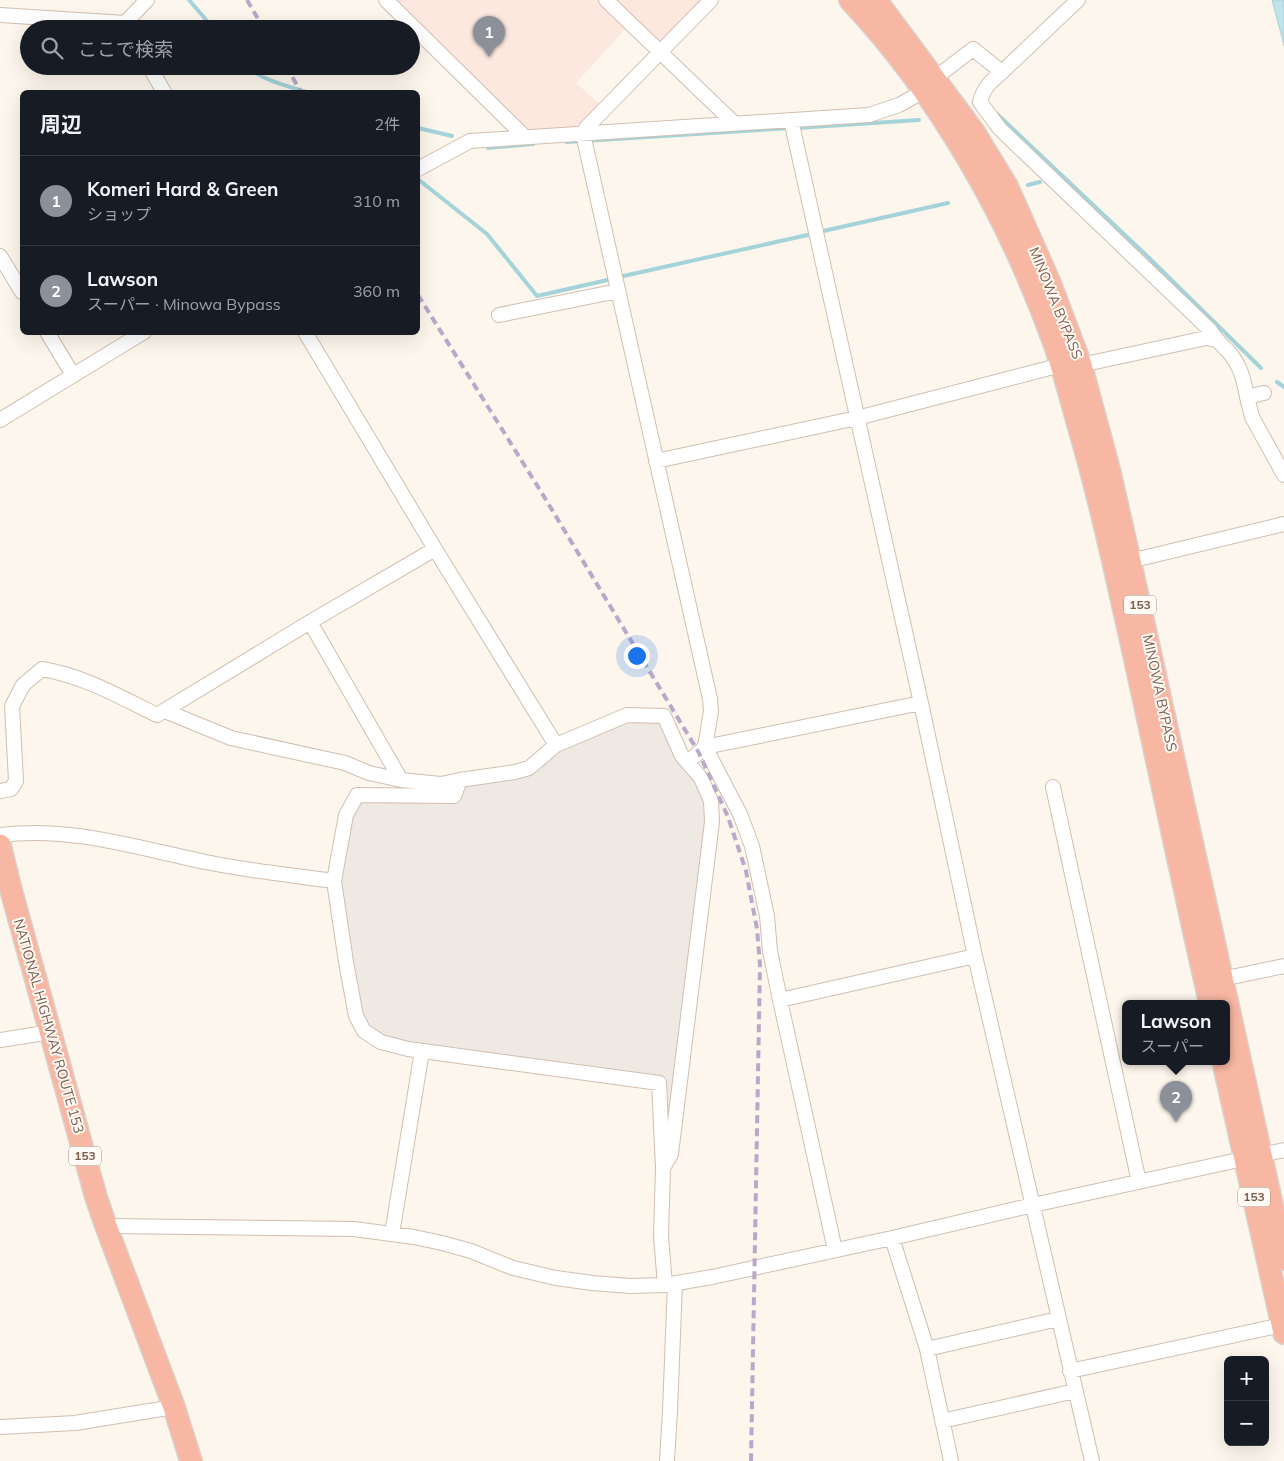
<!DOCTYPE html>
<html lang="ja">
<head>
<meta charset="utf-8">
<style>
	:root { --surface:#171b24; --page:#20242c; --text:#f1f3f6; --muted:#9ea1a6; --line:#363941; --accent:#8c9099 }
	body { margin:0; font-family:Mulish,"Noto Sans JP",sans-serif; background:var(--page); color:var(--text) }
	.controls { position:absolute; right:15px; bottom:15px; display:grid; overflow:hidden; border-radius:8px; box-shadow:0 5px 20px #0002 }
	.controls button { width:45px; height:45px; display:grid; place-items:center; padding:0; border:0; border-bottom:1px solid var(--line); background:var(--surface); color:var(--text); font:25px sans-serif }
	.you { position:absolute; left:636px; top:655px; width:18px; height:18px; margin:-12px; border:4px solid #fff; border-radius:50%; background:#1a73e8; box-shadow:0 0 0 8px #1a73e833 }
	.badge { display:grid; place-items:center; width:32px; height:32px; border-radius:50%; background:var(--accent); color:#fff; font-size:16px; font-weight:700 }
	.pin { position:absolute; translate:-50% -41px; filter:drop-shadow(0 1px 2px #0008) }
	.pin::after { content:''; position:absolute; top:26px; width:18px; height:15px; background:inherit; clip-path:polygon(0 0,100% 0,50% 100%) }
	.popup { position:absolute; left:1122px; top:1000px; width:108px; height:65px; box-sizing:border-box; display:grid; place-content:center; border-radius:8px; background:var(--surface); filter:drop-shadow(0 1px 4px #0005); font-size:16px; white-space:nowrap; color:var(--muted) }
	.popup b { font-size:19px; color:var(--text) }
	.popup::after { content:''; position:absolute; left:50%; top:100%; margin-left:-10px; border:10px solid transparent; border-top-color:var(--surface) }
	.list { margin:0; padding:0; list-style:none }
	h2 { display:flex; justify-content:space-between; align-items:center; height:65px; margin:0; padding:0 20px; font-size:21px }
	h2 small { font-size:16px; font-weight:400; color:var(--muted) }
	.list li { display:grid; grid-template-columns:32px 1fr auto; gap:15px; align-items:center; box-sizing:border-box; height:90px; padding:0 20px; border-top:1px solid var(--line) }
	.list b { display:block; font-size:19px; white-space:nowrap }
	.list p { margin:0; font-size:16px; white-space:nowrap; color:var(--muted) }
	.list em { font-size:16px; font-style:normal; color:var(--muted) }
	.icon { flex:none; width:28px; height:28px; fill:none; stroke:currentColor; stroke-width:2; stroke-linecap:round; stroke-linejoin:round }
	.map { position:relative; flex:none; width:1284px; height:1461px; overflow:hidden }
	.search { position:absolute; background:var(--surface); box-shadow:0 5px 20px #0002; left:20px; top:20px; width:400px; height:55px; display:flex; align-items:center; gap:12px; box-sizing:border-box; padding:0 18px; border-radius:28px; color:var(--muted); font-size:19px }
	.panel { position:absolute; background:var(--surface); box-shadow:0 5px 20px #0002; left:20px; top:90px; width:400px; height:245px; border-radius:8px }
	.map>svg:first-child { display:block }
	.commercial { fill:#fde8e0 }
	.industrial { fill:#efe9e4 }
	.water { fill:#bfe3e8; stroke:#a5d3da }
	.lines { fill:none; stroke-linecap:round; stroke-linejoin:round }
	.stream { stroke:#a5d3da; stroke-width:4 }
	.minor-casing { stroke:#d1beb0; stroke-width:16 }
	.highway-casing { stroke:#dad1cd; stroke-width:24 }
	.minor { stroke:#fff; stroke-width:14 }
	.highway { stroke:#f7b7a3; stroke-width:21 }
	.rail { stroke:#b9a8c9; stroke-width:4; stroke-dasharray:8 5; stroke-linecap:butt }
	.labels { text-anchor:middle; stroke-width:4; stroke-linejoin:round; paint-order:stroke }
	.shield { fill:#fffaf3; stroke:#a28b7f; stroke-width:1 }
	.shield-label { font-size:12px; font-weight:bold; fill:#7a5c4d }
	.street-label { font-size:14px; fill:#7a5c4d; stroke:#fffaf3 }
</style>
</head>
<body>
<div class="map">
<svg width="1284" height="1461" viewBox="0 0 1284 1461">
	<rect width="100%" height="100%" fill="#fdf6ec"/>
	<!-- commercial -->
	<path class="commercial" d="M390 0H711L659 53 630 24 576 83 603 107 573 129 528 132Z"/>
	<!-- industrial -->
	<path class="industrial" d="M627 715 664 716 711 801 671 1154 659 1083 408 1049 364 1031 334 881 357 795 454 796 460 780 515 772 556 745Z"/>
	<!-- water -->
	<path class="water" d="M1272 0H1284V46V45Z"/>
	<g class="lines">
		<!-- stream -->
		<path class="stream" d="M189 0 214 29
			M247 66C259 79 290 87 307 92
			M996 113 1147 256 1261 368
			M418 128 452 136
			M797 128 919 120
			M567 142 790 128
			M488 148 533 144
			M419 180 487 234 537 296 612 279
			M1028 185 1040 182
			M819 232 948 203
			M619 277 812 234
			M1277 382 1284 387"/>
		<!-- minor casing -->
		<g class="minor-casing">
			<path id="minor" d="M386 0 525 137
				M606 0 734 123
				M711 0 586 128 583 134 710 699 711 711 705 747 740 814 752 846 767 916 770 951 780 1000 835 1250
				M0 15 125 23 128 29
				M125 23 147 0
				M149 66 164 92
				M1002 72 1078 0
				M935 78 973 49 1002 72C990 82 984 87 980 102L1000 129 1210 330C1216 340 1220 343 1228 351 1240 364 1244 380 1247 397L1264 393
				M791 120 921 703 975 956 1092 1461
				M418 169 470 141 869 115 899 105 924 91
				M0 256 22 292
				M499 315 618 291
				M47 332 73 375
				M305 332 435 549 556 745 627 715 664 716 682 756 701 778 711 801 712 822 671 1154 663 1168
				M1247 397 1252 417 1284 475
				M0 420 144 332
				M656 461 857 418 1061 365H1081L1206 338 1216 340
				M1130 561 1284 524
				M310 622 401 780 441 784 460 780
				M165 711 231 738 345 763 369 773 401 780
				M556 745 529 768 515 772 460 780 454 796 357 795 346 815 334 881 346 962 356 1016 364 1031 381 1042 408 1049 659 1083 663 1168 661 1236 665 1285
				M688 762 705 747 921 703
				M1053 787 1139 1182
				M0 791 11 789 16 781 12 706 23 685 42 669C84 676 120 697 157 715L310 622 435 549
				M0 835C71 826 137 848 206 862 248 871 292 875 334 881
				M1222 979 1284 966
				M780 1000 975 956
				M0 1040 51 1032
				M106 1226 354 1229 414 1237 442 1243 471 1251 513 1268 556 1278 592 1283 630 1286 665 1285 712 1277 892 1238 1033 1205 1284 1150
				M392 1234 422 1051
				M892 1238 927 1349 951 1461
				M927 1349 1058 1319
				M1070 1371 1282 1325
				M942 1421 1075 1391
				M0 1427 75 1423 174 1407
				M667 1461 670 1411 675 1283"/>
		</g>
		<!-- highway casing -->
		<g class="highway-casing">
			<path id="highway" d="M850 0C941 97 1009 218 1054 343 1063 369 1070 395 1077 421 1098 492 1114 565 1130 637 1157 759 1182 881 1210 1003
				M876 0 974 132 1007 186 1050 283 1081 365 1109 469 1130 561 1284 1259
				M0 845 11 890 96 1197 106 1226 174 1407 191 1461
				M1223 1061 1284 1333"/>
		</g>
		<!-- minor -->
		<use href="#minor" class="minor"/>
		<!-- highway -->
		<use href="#highway" class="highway"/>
		<!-- rail -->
		<path class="rail" d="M247 0 264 29
			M286 66 301 92
			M418 295 540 490 699 753 728 817 746 871 757 929 760 965 751 1461"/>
	</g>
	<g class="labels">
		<!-- shield labels -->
		<g class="shield">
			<rect x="1124" y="595.5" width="32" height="19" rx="4"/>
			<rect x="69" y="1146.5" width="32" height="19" rx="4"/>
			<rect x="1238" y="1187.5" width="32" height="19" rx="4"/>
		</g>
		<g class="shield-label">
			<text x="1140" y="609">153</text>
			<text x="85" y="1160">153</text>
			<text x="1254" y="1201">153</text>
		</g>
		<!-- street labels -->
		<g class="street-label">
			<text transform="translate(1056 303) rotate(68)" y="5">MINOWA BYPASS</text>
			<text transform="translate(1160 693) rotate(78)" y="5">MINOWA BYPASS</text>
			<text transform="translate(49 1026) rotate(74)" y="5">NATIONAL HIGHWAY ROUTE 153</text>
		</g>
	</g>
</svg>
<div class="controls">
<button>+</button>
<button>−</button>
</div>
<div class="you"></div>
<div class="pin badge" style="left:489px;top:57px">1</div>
<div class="pin badge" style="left:1176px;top:1122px">2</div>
<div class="popup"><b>Lawson</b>スーパー</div>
<div class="search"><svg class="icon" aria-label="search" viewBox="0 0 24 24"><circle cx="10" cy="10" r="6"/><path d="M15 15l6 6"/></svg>ここで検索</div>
<section class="panel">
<h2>周辺<small>2件</small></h2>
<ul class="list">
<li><span class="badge">1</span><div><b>Komeri Hard &amp; Green</b><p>ショップ</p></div><em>310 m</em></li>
<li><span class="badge">2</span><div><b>Lawson</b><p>スーパー · Minowa Bypass</p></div><em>360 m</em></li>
</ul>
</section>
</div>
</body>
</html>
